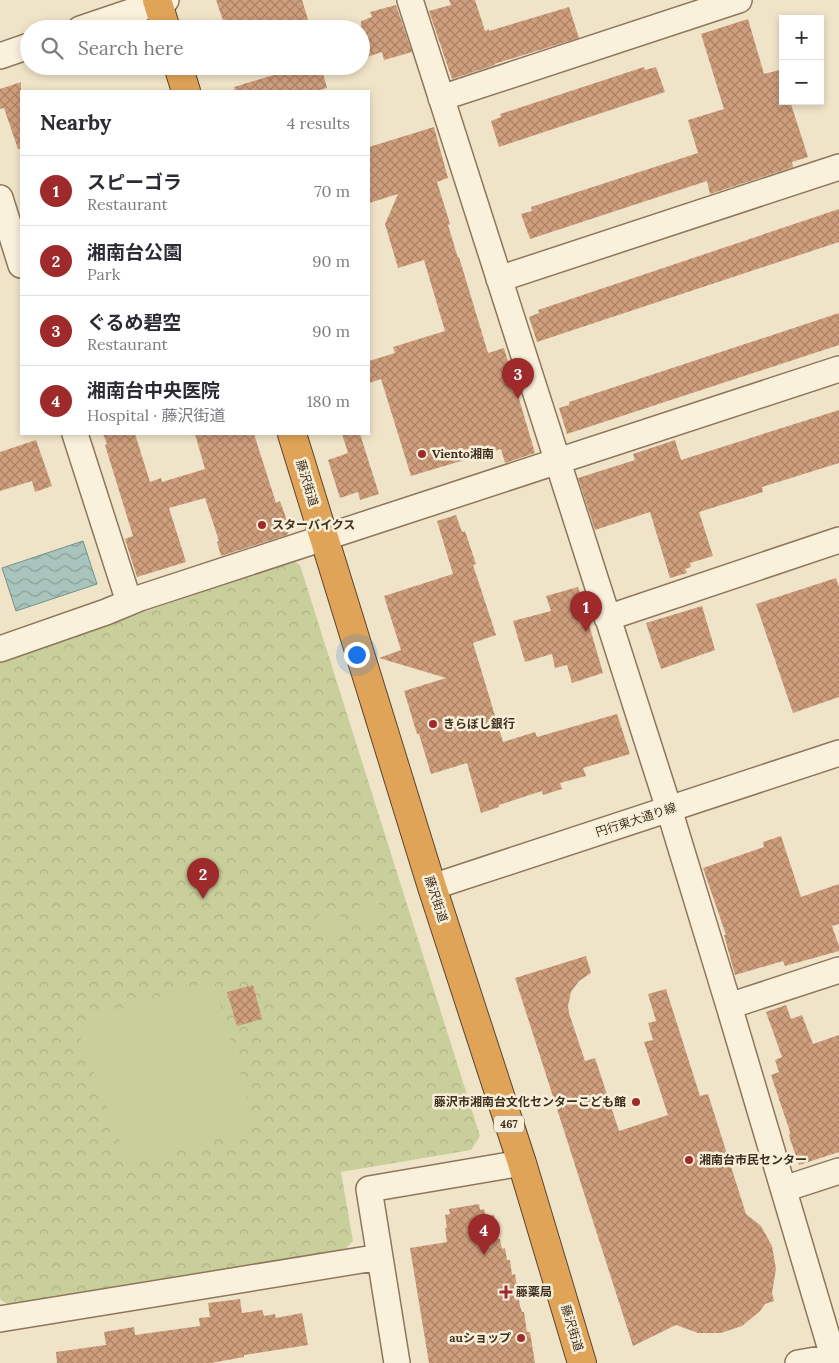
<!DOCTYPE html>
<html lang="en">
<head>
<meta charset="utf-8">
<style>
	:root { --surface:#fff; --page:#f7f7f7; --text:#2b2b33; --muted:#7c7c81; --line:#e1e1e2; --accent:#9e2a2b }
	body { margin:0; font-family:Lora,"Noto Sans JP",serif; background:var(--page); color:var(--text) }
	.controls { position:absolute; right:15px; top:15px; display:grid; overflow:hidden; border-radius:0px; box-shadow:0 2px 8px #0003 }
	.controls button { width:45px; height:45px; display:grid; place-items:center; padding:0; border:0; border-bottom:1px solid var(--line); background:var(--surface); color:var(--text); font:25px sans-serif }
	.you { position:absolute; left:356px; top:654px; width:18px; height:18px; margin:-12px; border:4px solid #fff; border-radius:50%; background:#1a73e8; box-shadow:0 0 0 8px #1a73e833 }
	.badge { display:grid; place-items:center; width:32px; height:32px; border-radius:50%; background:var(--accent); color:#fff; font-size:16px; font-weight:700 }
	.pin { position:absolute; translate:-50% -41px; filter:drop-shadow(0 1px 2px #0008) }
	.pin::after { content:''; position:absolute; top:26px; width:18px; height:15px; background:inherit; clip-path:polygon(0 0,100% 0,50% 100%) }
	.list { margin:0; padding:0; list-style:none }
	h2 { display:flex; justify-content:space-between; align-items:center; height:65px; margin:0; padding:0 20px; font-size:21px }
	h2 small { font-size:16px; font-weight:400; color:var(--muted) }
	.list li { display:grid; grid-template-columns:32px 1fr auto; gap:15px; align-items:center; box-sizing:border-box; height:70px; padding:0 20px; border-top:1px solid var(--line) }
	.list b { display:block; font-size:19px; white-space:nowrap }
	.list p { margin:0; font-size:16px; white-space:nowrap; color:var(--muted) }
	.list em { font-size:16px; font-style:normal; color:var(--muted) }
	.icon { flex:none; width:28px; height:28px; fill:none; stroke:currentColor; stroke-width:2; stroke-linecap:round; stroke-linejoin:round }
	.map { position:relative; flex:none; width:839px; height:1363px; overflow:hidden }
	.search { position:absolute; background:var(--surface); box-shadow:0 2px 8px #0003; left:20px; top:20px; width:350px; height:55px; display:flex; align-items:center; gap:12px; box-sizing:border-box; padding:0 18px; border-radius:28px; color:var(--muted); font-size:19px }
	.panel { position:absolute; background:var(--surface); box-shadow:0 2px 8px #0003; left:20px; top:90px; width:350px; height:345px; border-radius:0px }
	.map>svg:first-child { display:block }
	.park { fill:url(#park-crowns) }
	.garden { fill:#c9cf9b }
	.water { fill:url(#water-waves); stroke:#6f938a }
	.building { fill:url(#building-cross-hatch) }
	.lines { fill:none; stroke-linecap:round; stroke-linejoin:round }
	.minor-casing { stroke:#8d765c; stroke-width:28 }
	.highway-casing { stroke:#5b4430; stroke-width:30 }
	.minor { stroke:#faf1dc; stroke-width:25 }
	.highway { stroke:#e0a458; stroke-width:28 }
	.poi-dot { fill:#9e2a2b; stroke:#f7eed8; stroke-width:2 }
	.labels { text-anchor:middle; stroke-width:5; stroke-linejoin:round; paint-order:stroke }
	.shield { fill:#f7eed8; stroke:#756857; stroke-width:1 }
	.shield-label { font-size:11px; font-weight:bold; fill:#3d2e20 }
	.poi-label { font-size:12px; font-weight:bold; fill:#3d2e20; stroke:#f7eed8; text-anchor:start }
	.street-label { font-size:12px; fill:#3d2e20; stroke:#f7eed8 }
</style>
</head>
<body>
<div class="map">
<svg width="839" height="1363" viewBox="0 0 839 1363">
	<defs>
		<pattern id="park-crowns" width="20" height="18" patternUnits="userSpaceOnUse" patternTransform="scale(1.25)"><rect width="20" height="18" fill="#c9cf9b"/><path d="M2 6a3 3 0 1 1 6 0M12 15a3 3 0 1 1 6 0" fill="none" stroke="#aeb285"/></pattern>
		<pattern id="water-waves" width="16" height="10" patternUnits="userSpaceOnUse" patternTransform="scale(1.25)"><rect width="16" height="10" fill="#a9c4bc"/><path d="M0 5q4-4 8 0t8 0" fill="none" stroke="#8ba098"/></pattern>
		<pattern id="building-cross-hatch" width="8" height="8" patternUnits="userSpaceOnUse" patternTransform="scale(1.25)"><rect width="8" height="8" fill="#cf9f7d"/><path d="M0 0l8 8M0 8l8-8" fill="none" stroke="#a98266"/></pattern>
	</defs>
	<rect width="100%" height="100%" fill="#f0e4c8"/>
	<!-- park -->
	<path class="park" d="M293 561 300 565 480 1136 471 1150 341 1172 353 1241 343 1251 11 1306 1 1300 0 1297V661Z"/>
	<!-- garden -->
	<path class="garden" d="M364 896 383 906 373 924 355 915Z
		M324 907 343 918 333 936 314 926Z
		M213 980 256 1127 129 1165 75 1024Z"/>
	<!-- water -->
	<path class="water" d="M83 541 97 584 16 611 2 568Z"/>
	<!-- building -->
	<path class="building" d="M216 0H302L311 29H226Z
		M449 0H475L485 31 489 29V31L569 7 579 38 494 64 495 65 452 79 429 11 451 5Z
		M396 5 412 52 384 60 382 52 361 59V21L372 17 370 12Z
		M748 19 764 74 783 69V101H790L808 157 792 162 793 167 710 194 707 181 530 239 521 214 532 211 531 207 698 153 688 120 724 109 701 34Z
		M288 66H321L327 88 316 91H235L234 87 290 70Z
		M644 67 645 70 656 67 665 92 499 147 491 121 501 117 500 114Z
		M21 82V149H18L4 108 0 109V89Z
		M434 127 448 178 437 182 450 224 448 225 458 258 459 257 488 353 504 348 535 453 505 463 501 449 411 476 381 379 369 383V361L395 353 393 347 445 331 424 260 398 268 385 224 398 194 369 203V147Z
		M839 209V242L537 342 529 317 539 313 538 310Z
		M839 313V345L567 434 559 408 569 405V402Z
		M839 410V463L762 487 763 492 699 512 713 556 690 563 691 567 685 569 687 573 670 578 650 512 595 530 578 478 635 460 633 454 675 440 681 460Z
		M103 434H135L150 482 161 478 162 482 205 469 195 434H254L276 503 280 501 290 529 287 535 221 556 217 542 219 541 205 498 169 508 186 562 137 577 125 539 133 536 105 445 107 444Z
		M342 434H360L379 494 360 500 358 492 340 498 328 460 348 453Z
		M36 440 52 486 35 492 32 481 0 491V452Z
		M456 515 462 532 465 531 476 564 473 565 496 635 473 643 503 742 535 732 537 737 617 714 630 754 583 768 586 776 560 783 562 789 543 795 542 791 499 805V807L481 813 467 763 431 774 419 734H417L404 691 446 678 379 658 401 650 384 596 453 574 437 521Z
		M836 578 839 587V697L793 713 756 604Z
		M578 587 603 673 572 683 567 665 555 668 552 654 525 662 513 621 551 611 546 596Z
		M702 606 715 650 661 669 646 623Z
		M781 836 801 897 839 884V924L832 926 839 946V951L785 966 783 961 735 975 724 935H726L703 868 764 847 763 842Z
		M586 956 591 973 579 981 571 992 568 1006 569 1013 585 1061 595 1058 619 1131 668 1115 644 1042 653 1040 648 1023 656 1021 648 994 666 989 700 1096 708 1094 746 1214 761 1226 772 1246 776 1269 772 1293 774 1301 765 1304 760 1311 742 1326 721 1333H698L676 1325 633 1346 515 978Z
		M253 985 262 1019 237 1026 227 992Z
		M786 1005 791 1019 802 1015 813 1044 839 1035V1152L799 1165 789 1136 790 1132 771 1075 779 1072 775 1060 782 1057 766 1012Z
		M479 1204 480 1210 484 1209 486 1216 494 1215 498 1239H500L502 1249 505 1248 507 1260H510L512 1275 515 1274 520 1306 522 1312H524L527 1332H530L535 1363H429L410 1248 447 1242 445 1228H447L445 1215 450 1214 449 1209Z
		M240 1299 242 1313 262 1310 264 1316 275 1314 276 1318 302 1313 308 1345 244 1355V1357L211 1363H57L56 1352 106 1345 104 1332 134 1327 135 1335 200 1326 199 1318 210 1317 208 1303Z"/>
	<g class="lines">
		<!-- minor casing -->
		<g class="minor-casing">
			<path id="minor" d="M410 0 669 809 729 1006 835 1363
				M80 29 166 0
				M0 56 29 46
				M441 98 739 0
				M0 198 21 265
				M499 279 839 167
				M75 434 129 602
				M607 618 839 540
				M0 649 106 612 140 598 839 369
				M432 887 839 753
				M729 1006 839 970
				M784 1189 839 1171
				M0 1319 380 1257
				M397 1363 369 1189 522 1163
				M798 1363 839 1356"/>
		</g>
		<!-- highway casing -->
		<g class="highway-casing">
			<path id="highway" d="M157 0 166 29
				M178 66 186 91
				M292 434 432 887 522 1163 582 1363"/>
		</g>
		<!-- minor -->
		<use href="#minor" class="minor"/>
		<!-- highway -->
		<use href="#highway" class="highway"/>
	</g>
	<!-- markers -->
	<g class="poi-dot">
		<circle cx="422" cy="454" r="5"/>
		<circle cx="262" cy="525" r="5"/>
		<circle cx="433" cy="724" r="5"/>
		<circle cx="636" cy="1102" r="5"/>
		<circle cx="689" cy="1160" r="5"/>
		<path d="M503.5 1284.5h5v5h5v5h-5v5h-5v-5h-5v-5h5z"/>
		<circle cx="521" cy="1338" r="5"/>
	</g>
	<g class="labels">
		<!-- shield labels -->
		<rect class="shield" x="494" y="1115.5" width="30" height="17" rx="4"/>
		<g class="shield-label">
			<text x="509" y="1128">467</text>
		</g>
		<!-- poi labels -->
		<g class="poi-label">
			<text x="432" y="458">Viento湘南</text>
			<text x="272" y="529">スターバイクス</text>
			<text x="443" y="728">きらぼし銀行</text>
			<text x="626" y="1106" text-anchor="end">藤沢市湘南台文化センターこども館</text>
			<text x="699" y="1164">湘南台市民センター</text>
			<text x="516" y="1296">藤薬局</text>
			<text x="511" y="1342" text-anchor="end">auショップ</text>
		</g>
		<!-- street labels -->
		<g class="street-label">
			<text transform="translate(307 483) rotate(73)" y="4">藤沢街道</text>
			<text transform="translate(636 820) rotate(-18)" y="4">円行東大通り線</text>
			<text transform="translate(436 899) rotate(72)" y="4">藤沢街道</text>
			<text transform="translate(572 1328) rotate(73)" y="4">藤沢街道</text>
		</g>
	</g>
</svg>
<div class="controls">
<button>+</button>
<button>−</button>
</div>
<div class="you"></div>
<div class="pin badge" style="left:586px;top:632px">1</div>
<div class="pin badge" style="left:203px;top:899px">2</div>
<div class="pin badge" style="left:518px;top:399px">3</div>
<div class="pin badge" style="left:484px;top:1255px">4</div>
<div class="search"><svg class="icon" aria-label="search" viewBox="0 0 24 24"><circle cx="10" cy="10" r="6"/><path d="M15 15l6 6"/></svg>Search here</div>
<section class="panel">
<h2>Nearby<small>4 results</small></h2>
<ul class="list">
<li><span class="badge">1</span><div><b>スピーゴラ</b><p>Restaurant</p></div><em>70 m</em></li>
<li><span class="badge">2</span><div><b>湘南台公園</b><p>Park</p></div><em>90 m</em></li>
<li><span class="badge">3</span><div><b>ぐるめ碧空</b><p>Restaurant</p></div><em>90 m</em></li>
<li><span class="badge">4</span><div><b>湘南台中央医院</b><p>Hospital · 藤沢街道</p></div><em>180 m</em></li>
</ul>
</section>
</div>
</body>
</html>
